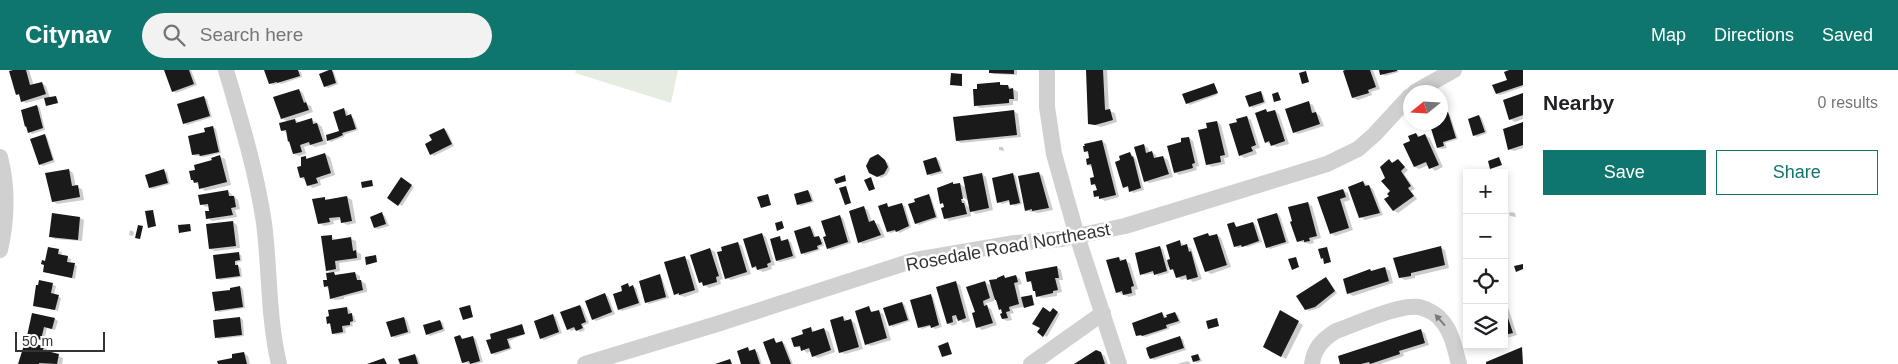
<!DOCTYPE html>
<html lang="en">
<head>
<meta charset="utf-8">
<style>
	:root { --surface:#fff; --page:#f2f2f2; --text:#202124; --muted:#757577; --line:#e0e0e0; --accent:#0f766e }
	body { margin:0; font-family:Helvetica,sans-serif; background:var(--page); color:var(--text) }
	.controls { position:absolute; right:15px; bottom:15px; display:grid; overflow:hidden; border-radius:0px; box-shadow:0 2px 8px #0003 }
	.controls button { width:45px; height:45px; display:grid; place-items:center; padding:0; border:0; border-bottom:1px solid var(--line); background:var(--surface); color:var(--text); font:25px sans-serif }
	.compass { position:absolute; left:1403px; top:15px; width:45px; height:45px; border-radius:50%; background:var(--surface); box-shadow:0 2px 8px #0003; rotate:252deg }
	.scale { position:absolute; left:15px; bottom:12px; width:90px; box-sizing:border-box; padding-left:5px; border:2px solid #333; border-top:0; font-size:14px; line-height:18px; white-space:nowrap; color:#333; -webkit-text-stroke:4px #fff; paint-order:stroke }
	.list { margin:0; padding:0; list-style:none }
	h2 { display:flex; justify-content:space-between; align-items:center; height:65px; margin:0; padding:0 20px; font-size:21px }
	h2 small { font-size:16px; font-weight:400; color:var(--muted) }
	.actions { display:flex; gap:10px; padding:15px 20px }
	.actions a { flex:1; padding:11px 0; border:1px solid var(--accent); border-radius:0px; text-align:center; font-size:18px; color:var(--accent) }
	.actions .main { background:var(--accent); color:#fff }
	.icon { flex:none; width:28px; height:28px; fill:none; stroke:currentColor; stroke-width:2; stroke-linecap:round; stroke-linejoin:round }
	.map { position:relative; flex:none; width:1523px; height:294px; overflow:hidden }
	header { display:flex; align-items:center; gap:30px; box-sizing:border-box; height:70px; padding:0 25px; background:var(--accent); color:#fff }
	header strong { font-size:24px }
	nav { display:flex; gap:28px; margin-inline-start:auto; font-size:18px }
	.search { width:350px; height:45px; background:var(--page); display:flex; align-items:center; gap:12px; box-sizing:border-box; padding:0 18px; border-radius:28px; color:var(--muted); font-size:19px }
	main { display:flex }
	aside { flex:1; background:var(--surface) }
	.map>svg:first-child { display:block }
	.green { fill:#e6ecdf }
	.shadow { fill:#0003; fill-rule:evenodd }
	.building { fill:#1a1a1a }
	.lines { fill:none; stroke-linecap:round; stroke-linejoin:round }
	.minor { stroke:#d0d0d0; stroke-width:16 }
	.oneway { fill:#7a7a7a }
	.labels { text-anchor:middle; stroke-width:5; stroke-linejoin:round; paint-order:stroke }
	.street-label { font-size:18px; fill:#333; stroke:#fff }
</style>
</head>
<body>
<header>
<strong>Citynav</strong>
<div class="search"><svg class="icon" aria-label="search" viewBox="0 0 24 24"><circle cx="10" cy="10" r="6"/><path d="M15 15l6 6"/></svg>Search here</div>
<nav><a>Map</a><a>Directions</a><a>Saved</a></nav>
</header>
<main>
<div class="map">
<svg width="1523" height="294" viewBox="0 0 1523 294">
	<rect width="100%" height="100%" fill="#fff"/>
	<!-- green -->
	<path class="green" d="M576 0H678L671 33 575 3Z"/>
	<!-- shadow -->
	<path class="shadow" d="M17 0H29L34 16 42 13 46 16 50 28H57L58 33 48 35 45 28 26 33 22 31 20 26 17 24Z
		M167 0H191L197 15 176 23 173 21Z
		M266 0H296L301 2 302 7 281 14 279 13 273 15 270 13Z
		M990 0H1017V5L993 4Z
		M1087 0H1107L1109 41 1115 43 1117 52 1101 57 1089 53Z
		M1346 0H1373L1380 19 1371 22 1372 25 1358 30 1353 28Z
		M1380 0H1398L1399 2 1385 6 1382 4Z
		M1513 0H1523V17L1500 25 1497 24 1509 11Z
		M331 1 334 2 338 14 328 18 325 16Z
		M1000 14 1008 16 1018 22V31H1013V35L980 38 975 35Z
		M1213 14 1217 25 1190 35 1187 33 1214 14H1215Z
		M299 20 303 23 307 34 311 36 313 42 293 49 299 52 311 50 316 52 322 57 327 74 315 77 311 75 304 77 306 84 299 86 294 84 287 63 282 60 288 52 282 48Z
		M1260 23 1263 24 1266 33 1253 38 1250 36Z
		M1523 25V49L1515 52 1510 49Z
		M204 27 207 29 212 47 187 55 184 53Z
		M1309 33 1313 35 1316 43 1320 46 1324 56 1298 64 1294 62Z
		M37 36 40 38 45 60 32 64 26 56Z
		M344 39 347 41 349 47 354 48 358 60 344 65 345 66 331 72 328 70 341 62Z
		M1014 41 1018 44 1021 67 961 73 957 71Z
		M1266 41 1269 43 1275 41 1279 44 1289 74 1277 77 1266 72Z
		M1447 43 1450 45 1458 69 1445 73 1447 78 1442 79 1439 78 1431 52H1440Z
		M1479 46 1482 48 1487 63 1477 67 1474 65Z
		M1247 47 1251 50 1260 78 1255 79 1257 84 1244 88 1240 85 1239 53Z
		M1217 52 1221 55 1229 87 1224 88 1225 94 1212 97 1207 94 1209 59Z
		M1523 53V78L1514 81 1509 79Z
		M213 57 216 59 221 83 204 87 193 85 207 63Z
		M444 59 447 61 454 76 434 86 431 84 434 71Z
		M1416 64 1421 67 1425 65 1430 68 1443 97 1435 101 1429 95 1419 99 1415 97 1412 71Z
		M44 65 47 67 55 92 43 96 40 94Z
		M1189 68 1193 71 1199 96 1196 97 1197 100 1179 105 1175 102 1183 73Z
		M1102 71 1106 74 1119 127 1105 131 1096 126 1098 121 1097 117 1093 114 1095 108 1092 97 1088 95 1091 89 1089 84 1085 81Z
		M1144 75 1148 78 1150 83 1152 82 1156 85 1157 89 1163 87 1168 90 1173 107 1149 113 1145 111Z
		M999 77H1003L1004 81 999 80Z
		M325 84 330 87 335 105 320 110 321 115 313 118 308 115 307 111 301 108 305 87 309 89Z
		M1130 84 1136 89 1144 120 1133 123 1129 118 1124 117Z
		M220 87 225 89 231 115 205 121 195 112 213 91Z
		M881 87 888 93 890 99 887 105 881 108 870 102Z
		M936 88 939 90 943 103 931 106 928 104Z
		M1398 90 1408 100 1404 104 1415 119 1411 121 1417 129 1398 143 1393 140 1390 126 1391 122 1387 108 1389 91 1394 93Z
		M69 100 73 103 76 117 82 119 84 130 57 134 53 131Z
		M164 101 167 102 170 114 153 119 150 118Z
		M1039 103 1043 106 1053 140 1038 143 1035 142H1031L1026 140Z
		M982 104 986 107 993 140 976 144 970 140 971 146 949 151 945 148V138L944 134 941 133 952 113 956 115 960 114 966 118ZM959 125 969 131 970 138 966 135 965 131 957 127Z
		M1013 104 1016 106 1022 134 1014 136 1011 131 1002 134 999 132Z
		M401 109 414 117 402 136 389 128Z
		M1363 112 1373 119 1383 145 1365 150 1361 147Z
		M1343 120 1348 123 1350 130 1344 132 1353 160 1335 166 1331 163 1319 128Z
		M228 121 238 130 240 139 235 140 237 147 212 151 208 148 210 142V136L206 137 201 134Z
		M808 121 811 123 814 132 801 136 798 134Z
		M928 125 931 127 938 148 919 155 916 153Z
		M347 127 352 130 356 153 347 155 342 152 341 149 333 151 334 154 324 156 320 153 324 128 329 130Z
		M1308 133 1312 136 1321 168 1313 170 1314 173 1310 174 1298 171Z
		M886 135 890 138 902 135 905 136 911 157 900 163 897 161 891 163 888 162Z
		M864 138 868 140 872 152 879 154 885 167 863 174 859 172Z
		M1512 142 1515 143 1516 147 1510 146 1509 143Z
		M382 144 385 146 389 156 378 159 375 158Z
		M1277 144 1280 146 1289 173 1270 179 1267 177Z
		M840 147 843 148 851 173 831 180 828 178V167Z
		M80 148 84 150 82 171 55 169 51 166Z
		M233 152 237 155 240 178 215 181 210 179Z
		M1234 153 1238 158 1253 153 1256 155 1262 172 1247 177 1245 176 1238 178 1235 176Z
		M810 157 813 159 816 168 822 169 824 176 819 177 820 180 805 185 802 183Z
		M130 160 134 162 133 166 129 165Z
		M762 164 766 167 775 195 771 196 772 199 763 202 753 197Z
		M1208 164 1212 167 1217 165 1221 168 1231 197 1211 204 1206 201Z
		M331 166 336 171 351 169 356 171 357 182 361 184V190L339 193 340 201 332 203 338 206 355 203 360 206V210L366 214 367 222 344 227V229L335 230 331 228 329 219 325 216 334 204 327 200Z
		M779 167 783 172 788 171 791 172 796 188 780 192 777 191 771 170Z
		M1180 172 1185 176 1191 178 1202 209 1193 212 1188 208 1182 210 1177 207 1176 202 1168 197 1169 203 1158 206 1155 203 1144 205 1141 204 1160 178 1163 179 1167 192 1172 190Z
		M738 173 742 176 751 204 731 210 726 208Z
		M1440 177 1445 180 1449 198 1415 206V208L1405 210 1401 208Z
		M49 179 62 182 61 186 71 189 70 193 77 196 75 209 44 202Z
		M710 179 715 182 723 209 720 210 721 214 709 218 700 212Z
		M238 184 241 185 242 191 237 192 238 196 241 198 242 207 220 210 217 208Z
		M685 188 689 190 699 222 685 227 675 224Z
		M1118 188 1130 193 1138 219 1135 220 1136 225 1129 227 1117 222Z
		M1057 197 1061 200 1063 210H1059L1062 222 1057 223V226L1042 228 1037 226 1033 214 1028 211Z
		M1385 198 1390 201 1393 213 1353 226 1348 223 1370 200 1373 202Z
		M659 206 662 208 669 228 649 234 646 232Z
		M1016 206 1020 209 1022 214 1018 215 1021 229 1031 226 1035 235 1012 239 1014 243 1010 244 1012 250 1007 251 1003 249V241L1000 239 998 231 994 228V231L986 233 988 237 991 239 997 255 982 260 978 257 976 243 985 212 992 216 1004 207 1007 209Z
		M1326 209 1329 211 1337 223 1319 238 1309 241 1306 239Z
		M40 212 56 216 54 225 61 228 58 241 35 235Z
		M955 212 960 215 970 251 963 253 958 248 956 249 957 254 952 256 948 253Z
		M628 215 636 218 641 235 622 241 619 239 624 221Z
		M240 217 243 219 245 238 219 242 216 240 231 221Z
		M605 225 608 226 615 244 596 251 593 249Z
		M1504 225 1517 265 1504 269Z
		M930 226 933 227 942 257 935 259 931 256 922 259 919 257Z
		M902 233 905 235 910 251 893 257 890 255Z
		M580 236 583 238 589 253 583 256 585 260 580 262 576 259 571 261 568 259Z
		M347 238 350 240 351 245 354 246 356 252 352 253 353 256 345 258 346 263 336 265 333 263 331 255 328 253 330 247Z
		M868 238 874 243 878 241 883 244 891 270 871 276 866 274Z
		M1053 240 1060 244 1047 267 1039 262Z
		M1281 242 1303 255 1286 289 1265 276Z
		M1162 243 1166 248 1175 243 1178 245 1181 253 1169 257V259L1146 267 1137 265Z
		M553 245 556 247 562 263 544 270 541 268Z
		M843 247 848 251 851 250 855 253 863 279 845 284 840 282Z
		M240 248 243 250 244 266 219 269 216 267Z
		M404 248 407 250 411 263 395 268 392 266Z
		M55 249 58 251 55 260 47 258 44 270 28 265Z
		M440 251 443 253 445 261 430 266 427 264Z
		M522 255 525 264 509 271 512 279 495 285 492 283Z
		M811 258 815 262 824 259 829 262 835 282 818 288 813 286 812 281 807 283 802 278 795 277Z
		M1421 261 1425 263 1429 275 1403 283 1404 286 1380 294H1341Z
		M460 266 464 270 473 267 476 269 483 292 476 294 463 293Z
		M1180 268 1183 269 1186 280 1154 290 1151 288Z
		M774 270 778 274 782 272 785 274 793 294H772Z
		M26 273 44 277 48 280V282L63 288 62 294H19Z
		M748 278 752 282 755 281 758 282 762 294H743Z
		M244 283 248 286 250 294H219Z
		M1100 283 1105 286 1108 294H1077Z
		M415 285 418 287 420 294H401Z
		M1198 285 1200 287 1202 291 1197 293 1194 291Z
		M1188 291 1191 294H1177Z"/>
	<!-- building -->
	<path class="building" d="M13 0H26L30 15 42 12 46 24 21 32 19 24 16 25 9 1Z
		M164 0H189L194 14 172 22Z
		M264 0H298L300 6 277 13V12L269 14Z
		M329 0H332L336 13 324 17 319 4Z
		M989 0H1014V4L989 3Z
		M1086 0H1103L1105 40 1110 39 1113 50 1095 55 1088 54Z
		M1345 0H1370L1376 17 1368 20 1369 23 1352 28 1343 1Z
		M1379 0H1397V1L1380 5Z
		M1509 0H1523V15L1496 24 1492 15 1507 10 1504 2Z
		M1306 1 1309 12 1302 14 1299 3Z
		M951 3 962 4V16L950 15Z
		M1000 12V15H1008L1009 19 1013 18 1014 29H1009V33L974 36 973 19H977V14Z
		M1214 13 1218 23 1186 34 1182 24Z
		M299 19 304 33 306 32 309 40 281 49 273 27Z
		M1261 21 1264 32 1249 37 1245 26Z
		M1278 22 1281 30 1274 32 1272 24Z
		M1523 23V45L1509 50 1503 30Z
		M56 26 58 33 46 36 44 28Z
		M204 26 210 46 183 54 177 34Z
		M1309 31 1312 43 1316 42 1320 54 1293 63 1285 39Z
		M37 35 43 58 28 63 26 56 25 57 21 40Z
		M344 38 346 46 351 44 356 59 342 63 343 65 336 68 327 71 326 65 339 61 333 42Z
		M1266 39 1267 42 1275 40 1285 71 1271 76 1269 71 1265 73 1255 43Z
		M1014 40 1017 65 956 71 953 47Z
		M1448 42 1456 68 1443 72 1444 76 1437 78 1429 52H1440V44Z
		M1479 45 1485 62 1473 66 1468 49Z
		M1247 46 1256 75 1251 77 1253 81 1239 86 1229 54 1237 52 1236 49Z
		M312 48 313 54 317 53 323 71 310 75 309 72 300 75 302 82 293 84 289 71 288 72 286 60 281 61 279 53 295 49 296 53Z
		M1217 51 1225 85 1220 86 1221 92 1206 95 1198 60 1207 58 1206 53Z
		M1523 52V75L1508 80 1503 59Z
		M213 56 219 82 200 86 199 84 192 85 188 66 205 62 204 58Z
		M444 58 452 74 430 85 425 74 432 70 429 65Z
		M1416 63 1418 67 1425 64 1439 95 1429 99 1426 92 1414 97 1403 74 1410 71 1408 66Z
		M45 64 53 90 39 95 30 69Z
		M1189 67 1195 93 1192 94 1193 98 1174 103 1167 76 1181 72V68Z
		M1102 70 1116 125 1099 129V126L1094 127 1093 121 1097 120 1095 114 1091 115 1090 108 1094 107 1091 94 1087 95 1086 89 1089 88 1088 81 1084 82 1083 76H1085L1084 74Z
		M1144 74 1146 83 1152 81 1154 88 1163 86 1169 104 1144 112 1134 77Z
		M1130 82 1132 87 1133 86 1141 118 1129 122 1128 116 1123 118 1115 92 1120 90 1119 86Z
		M325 83 331 103 316 108 318 113 307 116 304 107 300 108 297 97 301 96V87L306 86V89Z
		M878 84 885 90 888 97 884 104 877 107 869 103 866 96 870 88Z
		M220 85 227 112 199 119 198 112 194 113 193 110H191L189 101 195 100 194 95 212 90 211 88Z
		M936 87 941 101 927 105 923 91Z
		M1499 87 1502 95 1490 99 1488 91Z
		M1389 89 1392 93 1398 89 1405 97 1401 101 1411 116 1408 118 1414 126 1393 141 1384 129 1389 126 1387 124 1390 121 1381 111 1385 108 1380 97Z
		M69 99 72 116 78 115 80 127 52 132 45 103Z
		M164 99 168 113 149 118 145 105Z
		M1039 102 1049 138 1032 141V139L1025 141 1018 106Z
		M982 103 989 138 970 142 963 107Z
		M1013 103 1020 133 1010 135 1009 130 997 133 992 108Z
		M845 105 846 111 836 114 834 109Z
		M401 107 412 115 398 136 387 128Z
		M871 107 875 119 869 121 864 110Z
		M372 110 373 116 362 118 361 112Z
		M1363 111 1365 116 1369 115 1380 143 1359 148 1348 117Z
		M953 112V114L960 113 963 129H961L962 133H964L967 144 944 149 941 138 944 137 943 133 940 134 937 118Z
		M846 116 851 133 845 135 839 118Z
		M1343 119 1346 127 1340 129 1349 158 1330 164 1317 127Z
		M228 120 229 126H234L236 137 231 138 233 145 206 149 205 141H209L208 134 200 135 198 125Z
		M808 120 812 131 797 135 794 124Z
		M768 124 771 135 761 138 757 127Z
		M929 124 936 147 915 154 908 134 915 132 914 129Z
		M347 126 352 151 341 153 340 147 329 148 330 152 318 154 312 129 325 127V130Z
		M1308 132 1317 166 1309 168 1310 171 1304 172V170L1297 172 1290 152 1292 151 1288 137Z
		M887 133 888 137 902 133 909 156 896 162 895 160 887 162 878 136Z
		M864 136 869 152 874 150 881 165 858 173 849 141Z
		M153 140 156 156 148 158 145 141Z
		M382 142 386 154 374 158 370 147Z
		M52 143 80 147 78 170 49 167Z
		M1277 143 1286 172 1266 178 1257 149Z
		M840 145 848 172 827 179 823 167 826 166 821 151Z
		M233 151 236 176 209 179 206 154Z
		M782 151 784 158 777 161 775 153Z
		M1234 152 1236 157 1253 152 1259 171 1242 177 1241 175 1234 177 1227 154Z
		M190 154 191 161 179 163 178 155Z
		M138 155 143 156 140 169 135 168Z
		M810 156 814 167 819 166 822 174 817 176 818 179 801 184 794 161Z
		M762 163 771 192 767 194 768 197 757 200 756 196 752 198 743 169Z
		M1208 163 1209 166 1217 164 1227 195 1205 202 1193 168Z
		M332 165V170L351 167 353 181 356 180 357 188 335 191 336 199 326 201 321 166Z
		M780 166 781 171 788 169 793 186 776 191 770 169Z
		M1180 170 1181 176 1187 174 1189 182 1191 181 1198 207 1187 210 1186 205 1176 208 1173 199 1170 200 1167 190 1170 189 1166 175Z
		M738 172 747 202 725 209 717 182 722 181 721 177Z
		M1160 176 1167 201 1154 205 1153 201 1140 205 1135 183Z
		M1441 176 1445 195 1411 203V206L1399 208 1393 188Z
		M48 177 59 179 58 184 68 186 67 192 75 193 72 208 43 202 44 195 41 194 42 190 45 191Z
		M1327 177 1331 192 1324 194 1323 188 1321 189 1318 179Z
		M710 178 719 206 716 207 717 212 703 216 702 212 699 213 690 185Z
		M239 182 240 190 235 191V195H238L240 206 216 209 213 185Z
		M376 185 377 192 366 195 365 187Z
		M685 186 695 220 679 225V223L674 225 664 192Z
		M1119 187 1120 191 1126 189 1134 216 1131 217 1132 223 1123 225 1122 221 1116 223 1106 190Z
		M1296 187 1299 197 1292 200 1288 189Z
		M1523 194V199L1516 202 1514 196Z
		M1057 196 1059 208H1055L1058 220 1053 221V223L1036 227 1035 221H1033L1031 211 1027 212 1025 202Z
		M1385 197 1389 211 1347 224 1343 209 1370 199 1371 201Z
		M334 202 335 205 355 202 357 210H361L363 220 330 229 328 216 324 217 323 210H327L326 203Z
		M660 204 666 227 645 233 639 211Z
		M1004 205 1005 208 1016 205 1018 212 1014 213 1019 234 1009 237 1010 241 1006 242 1008 248 1002 249 1000 244 1002 243 1001 239 999 240 996 230H995L989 210 997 209V208Z
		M1326 207 1335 221 1315 237 1305 240 1296 226Z
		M39 210 53 213 51 223 59 225 55 240 33 236 36 215H38Z
		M956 211 966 248 958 251 956 245 952 246 953 252 947 254 936 217Z
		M985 211 990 228 983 231 984 236 987 235 993 253 976 258 972 243 975 242 966 217Z
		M628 213 629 217 633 215 639 233 618 240 613 224 622 221 621 216Z
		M240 216 243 237 215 241 212 222 230 220V218Z
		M605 223 612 242 592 250 585 231Z
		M931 224 939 255 931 258 930 255 918 258 910 230Z
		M1032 225 1034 235 1024 238 1021 227Z
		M902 232 908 250 889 256 883 238Z
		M470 235 473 247 463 250 459 238Z
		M580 235 586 252 581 254 583 258 576 261 574 257 567 260 560 242Z
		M869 236 871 242 879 240 887 268 865 275 855 241Z
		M1504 236 1513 263 1504 265Z
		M347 237 348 244 352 243 353 251 350 252V255L342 256 343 262 332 264 330 253 327 254 326 247 329 246 328 240Z
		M1043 237 1050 242 1053 238 1058 242 1043 267 1037 262 1040 258 1032 254Z
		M1280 240 1299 251 1281 287 1263 277Z
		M1162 242 1164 248 1167 247 1166 245 1175 242 1179 251 1166 255 1167 258 1142 266 1141 265 1136 266 1132 253Z
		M32 243 55 248 52 259 44 257 41 270 27 266Z
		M553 244 559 262 540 269 534 251Z
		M843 246 844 251 851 249 859 277 839 283 830 250Z
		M240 247 242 265 215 268 213 250Z
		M404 247 408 262 391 267 386 252Z
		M1217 248 1219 256 1208 259 1206 251Z
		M440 250 443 259 426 265 423 255Z
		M522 254 525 264 507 269 510 278 491 284 486 270 491 269 490 264Z
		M811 257 812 262 824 258 831 280 812 287 809 278 801 281 800 276 794 277 791 268 803 264 802 260Z
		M1421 259 1425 273 1399 281 1400 284 1370 294 1369 292 1361 294H1340L1338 286Z
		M460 265 462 269 473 266 480 291 470 294 469 291 462 293 454 267Z
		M1180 266 1184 278 1150 289 1148 285 1146 278 1150 276Z
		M774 268 776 273 782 271 791 294H771L763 272Z
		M25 272 44 276 43 280 59 284 57 294 39 293V294H18Z
		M948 272 952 284 942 287 938 276Z
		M748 277 749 281 755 279 760 294H741L737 281Z
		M1522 277 1523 294H1486V292Z
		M1096 280 1101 282 1105 294H1074Z
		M244 282 247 294H218L217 291 232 288V284Z
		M415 284 418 294H400L398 289Z
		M1198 284 1200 290 1193 292 1191 286Z
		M384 288 387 294H367Z
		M730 289 732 294H715Z"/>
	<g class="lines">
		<!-- minor -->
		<path class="minor" d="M226 0C241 51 256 100 264 153 270 200 268 248 279 294
			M1047 0V37L1054 84 1077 166 1119 294
			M1415 22 1454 0
			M0 87C8 118 7 149 0 180
			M585 294 717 254 915 190 1015 173 1062 169 1125 156 1327 94 1358 79 1374 65 1410 26
			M1031 294 1103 243
			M1312 294C1314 278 1323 269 1336 261 1356 254 1399 234 1419 237 1427 239 1437 244 1442 251 1452 262 1455 280 1459 294"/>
	</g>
	<!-- one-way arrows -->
	<defs><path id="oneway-solid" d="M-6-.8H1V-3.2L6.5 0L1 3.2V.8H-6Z" transform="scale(1.25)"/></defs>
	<use class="oneway" href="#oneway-solid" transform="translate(1440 250) rotate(-132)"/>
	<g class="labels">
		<!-- street labels -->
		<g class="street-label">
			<text transform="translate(1008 177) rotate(-10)" y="6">Rosedale Road Northeast</text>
		</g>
	</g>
</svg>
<div class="controls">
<button>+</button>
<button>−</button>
<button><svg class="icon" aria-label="locate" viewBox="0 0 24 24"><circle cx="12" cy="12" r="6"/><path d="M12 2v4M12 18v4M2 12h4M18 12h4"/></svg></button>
<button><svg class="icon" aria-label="layers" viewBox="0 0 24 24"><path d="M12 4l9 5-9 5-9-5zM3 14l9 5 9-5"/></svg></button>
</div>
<svg class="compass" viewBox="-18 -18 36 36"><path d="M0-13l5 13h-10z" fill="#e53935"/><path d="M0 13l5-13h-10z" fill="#757577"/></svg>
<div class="scale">50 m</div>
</div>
<aside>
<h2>Nearby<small>0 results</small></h2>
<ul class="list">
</ul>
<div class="actions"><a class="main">Save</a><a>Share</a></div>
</aside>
</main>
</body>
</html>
